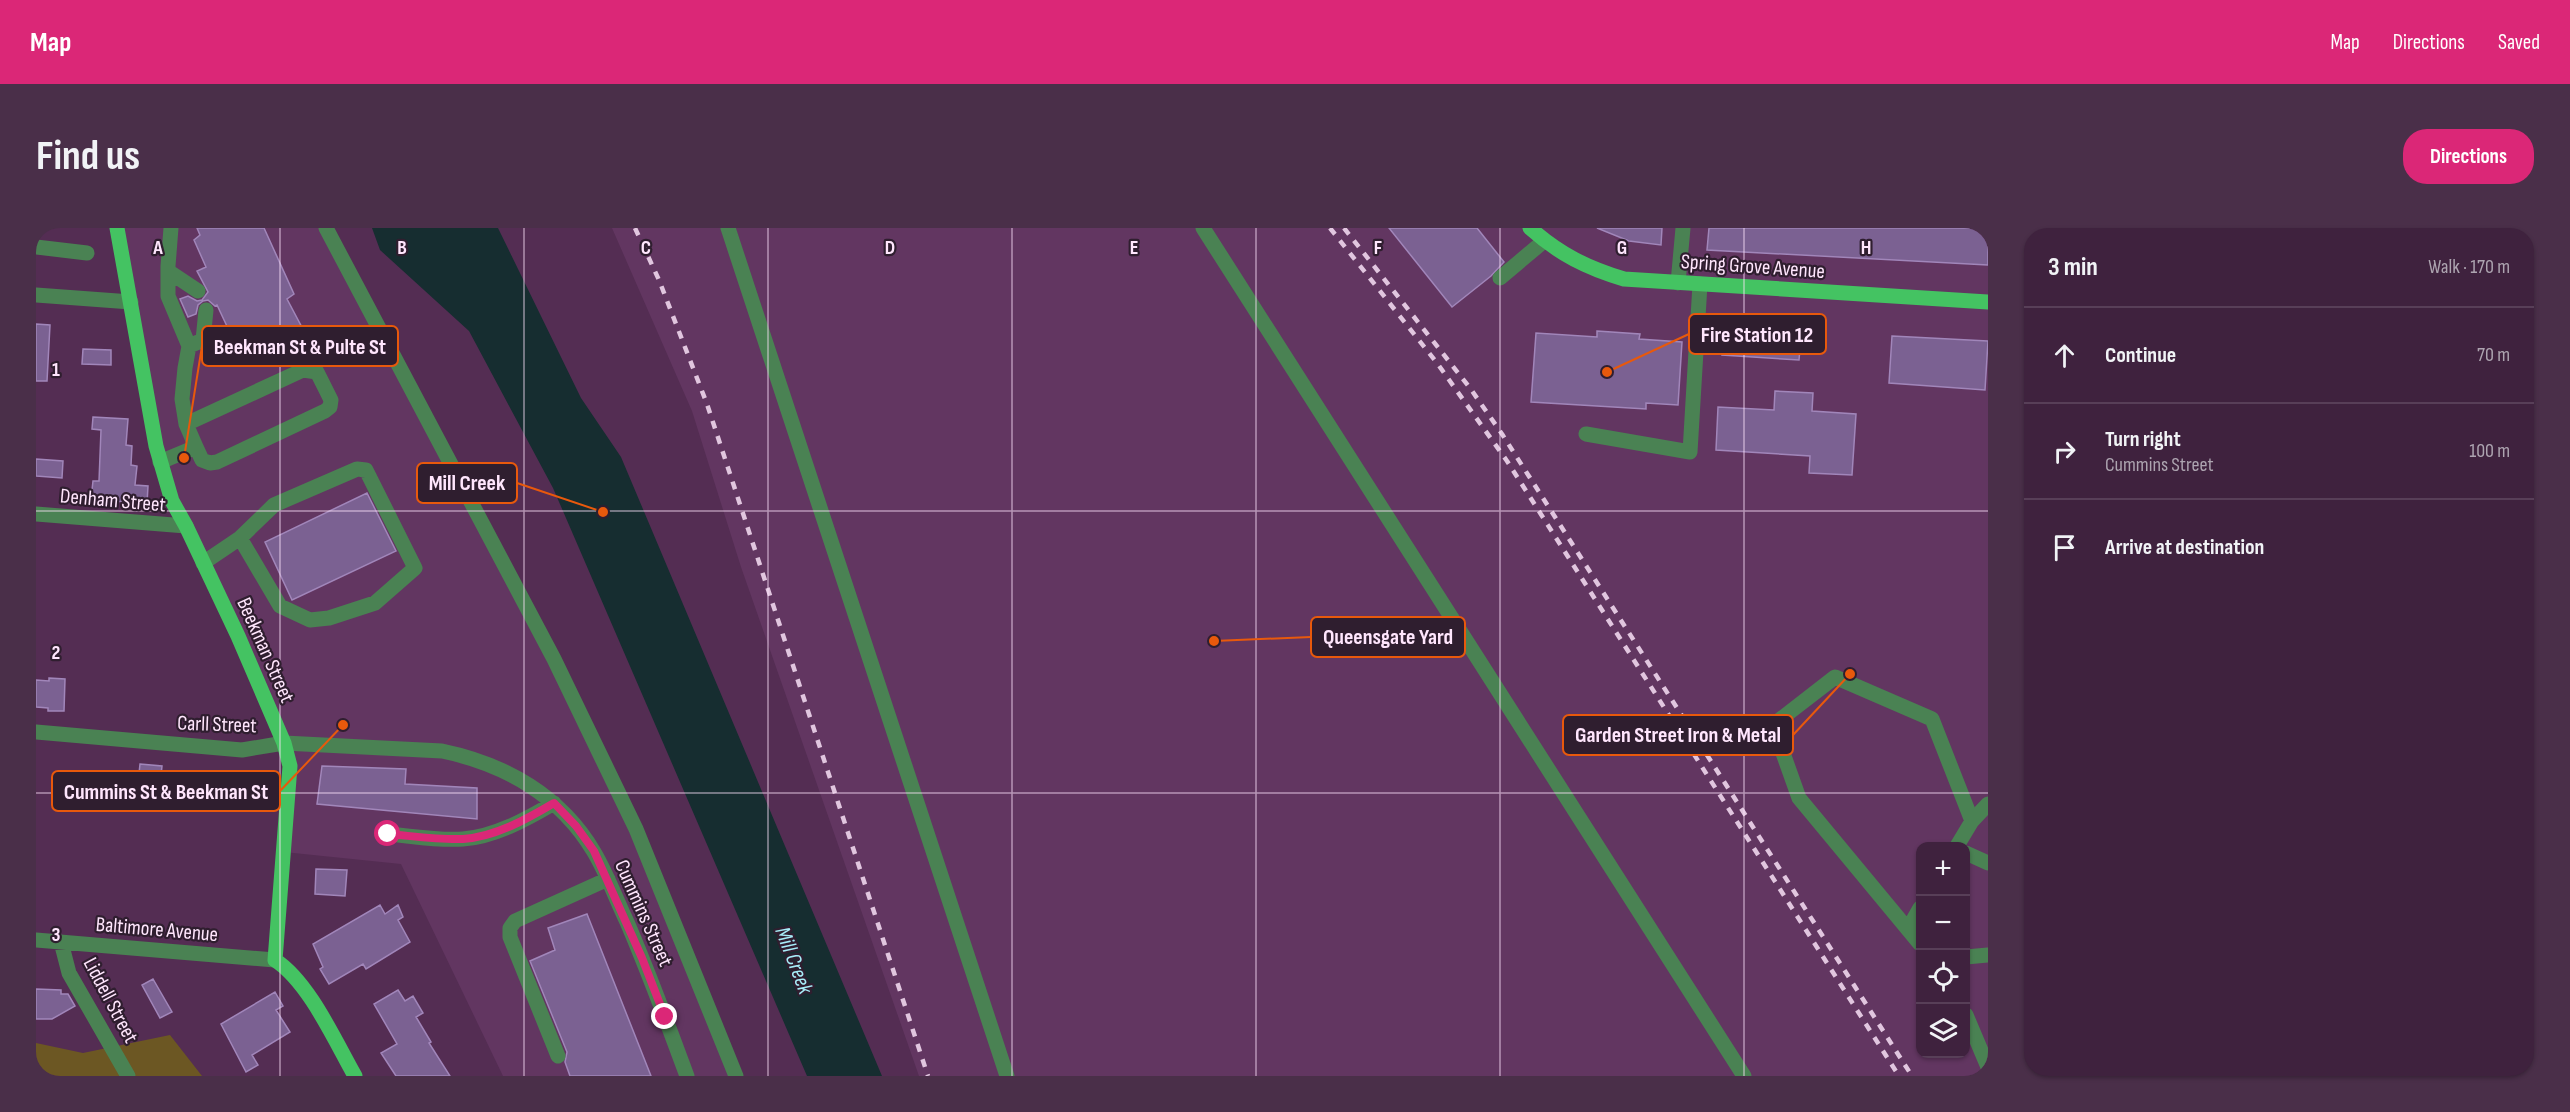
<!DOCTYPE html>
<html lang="en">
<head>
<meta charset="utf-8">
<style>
	:root { --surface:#3f223e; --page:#4a2f49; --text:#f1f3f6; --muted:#ada4b0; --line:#583f58; --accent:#db2777 }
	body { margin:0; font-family:"Sofia Sans Condensed",sans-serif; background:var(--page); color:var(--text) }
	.controls { position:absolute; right:18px; bottom:18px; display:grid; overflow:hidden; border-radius:12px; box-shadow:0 2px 4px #0004 }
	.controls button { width:54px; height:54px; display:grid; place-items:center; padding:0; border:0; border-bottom:2px solid var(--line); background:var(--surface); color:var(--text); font:30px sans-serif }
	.stop { position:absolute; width:18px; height:18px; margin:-14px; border:4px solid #db2777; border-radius:50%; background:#fff }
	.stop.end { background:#db2777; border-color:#fff; box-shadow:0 2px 6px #0008 }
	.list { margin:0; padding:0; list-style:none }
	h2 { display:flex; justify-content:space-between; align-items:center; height:78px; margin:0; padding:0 24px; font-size:26px }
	h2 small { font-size:20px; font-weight:400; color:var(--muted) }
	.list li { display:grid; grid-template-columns:39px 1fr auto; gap:18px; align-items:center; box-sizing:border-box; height:96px; padding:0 24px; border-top:2px solid var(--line) }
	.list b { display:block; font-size:22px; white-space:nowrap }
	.list p { margin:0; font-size:20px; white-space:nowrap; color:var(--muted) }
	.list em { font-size:20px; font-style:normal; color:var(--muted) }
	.icon { flex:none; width:33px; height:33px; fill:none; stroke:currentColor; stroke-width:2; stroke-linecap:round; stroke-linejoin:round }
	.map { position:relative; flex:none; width:1952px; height:848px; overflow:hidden; border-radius:24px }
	header { display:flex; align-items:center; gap:36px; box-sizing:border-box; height:84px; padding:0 30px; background:var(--accent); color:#fff }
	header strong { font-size:28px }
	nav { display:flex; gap:33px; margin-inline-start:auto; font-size:21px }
	.intro { display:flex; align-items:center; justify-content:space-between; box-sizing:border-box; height:144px; padding:0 36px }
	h1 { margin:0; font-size:42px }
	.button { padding:15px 27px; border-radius:24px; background:var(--accent); color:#fff; font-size:21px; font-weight:700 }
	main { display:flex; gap:36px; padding:0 36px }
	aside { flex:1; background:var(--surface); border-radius:24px; box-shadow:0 2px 4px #0004 }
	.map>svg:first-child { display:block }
	.built { fill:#623661; fill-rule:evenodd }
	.green { fill:#6c5723 }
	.water { fill:#162d30 }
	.building { fill:#7b6192; stroke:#a186ba; stroke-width:1.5 }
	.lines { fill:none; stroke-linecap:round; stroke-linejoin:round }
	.minor { stroke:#4a8253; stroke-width:15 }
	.major { stroke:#44c362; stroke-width:15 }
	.rail { stroke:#e1c6df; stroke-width:4.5; stroke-dasharray:8 8; stroke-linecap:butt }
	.route { stroke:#db2777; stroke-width:8 }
	.grid { fill:none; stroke:#ffe6fd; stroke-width:1.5; stroke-opacity:0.55 }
	.labels { text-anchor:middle; stroke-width:4.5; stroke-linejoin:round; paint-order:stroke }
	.street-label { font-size:21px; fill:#ffe6fd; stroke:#2f1e2f }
	.water-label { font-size:22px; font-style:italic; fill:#a7edf8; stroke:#2f1e2f }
	.grid-label { font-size:20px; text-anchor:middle; font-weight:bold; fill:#ffe6fd; stroke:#2f1e2f; stroke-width:4.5; stroke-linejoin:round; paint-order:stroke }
	.leader { fill:none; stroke:#e8590c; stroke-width:2 }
	.callout-dot { fill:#e8590c; stroke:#2f1e2f; stroke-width:2 }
	.callout { fill:#2f1e2f; stroke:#e8590c; stroke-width:2 }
	.callout-label { font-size:22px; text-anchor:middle; font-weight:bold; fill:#ffe6fd }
</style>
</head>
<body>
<header>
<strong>Map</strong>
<nav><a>Map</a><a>Directions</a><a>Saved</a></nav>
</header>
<div class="intro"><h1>Find us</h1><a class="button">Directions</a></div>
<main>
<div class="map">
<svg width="1952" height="848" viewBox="0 0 1952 848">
	<rect width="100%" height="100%" fill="#542d53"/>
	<!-- built -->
	<path class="built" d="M81 0H290L518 431 700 848H467L365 636 248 624 254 538 136 273Z
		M576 0H1952V848H883L705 339 656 183ZM1884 618H1930V826H1884Z"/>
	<!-- green -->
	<path class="green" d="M134 807 166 848H0V815L47 825Z"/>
	<!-- water -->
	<path class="water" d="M336 0H462L545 170 585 229 846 848H771L517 260 433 103 344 22Z"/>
	<!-- building -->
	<path class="building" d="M161 0H228L258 66 251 71 270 107 225 130 222 119 204 126 181 77 179 78 172 72 167 73 162 77 160 86 152 89 144 71 152 68 161 73 166 72 172 64 161 43 170 39 158 12 164 7Z
		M1353 0H1441L1468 34 1455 48 1416 79Z
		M1561 0H1626L1625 17 1593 13Z
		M1673 0H1952V37L1671 22Z
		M0 96 14 97 11 153H0Z
		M1561 103 1604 106 1603 111 1646 114 1642 177 1610 175V181L1495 174 1500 105 1561 109Z
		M1688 104 1765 109 1763 132 1686 127Z
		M1856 108 1952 113 1949 162 1853 155Z
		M47 121 75 122V137L46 136Z
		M1739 163 1777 165 1776 183 1820 186 1816 247 1773 245 1774 228 1680 222 1682 179 1738 182Z
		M57 189 92 191 90 217 96 218 95 237 101 238 99 257 112 258 111 276 55 271 57 253H63L65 202 56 201Z
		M0 231 27 233 26 250 0 248Z
		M331 265 360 323 256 372 229 314Z
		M13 450 29 451 28 483H12V480L0 479V452L13 453Z
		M104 536 126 538 123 567 101 565Z
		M286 538 370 541 369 556 441 560V591L281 576Z
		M280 641 311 642 309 668 279 666Z
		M344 677 349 686 362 677 367 689 362 692 374 714 330 741 327 736 293 756 284 741 287 739 277 716Z
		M551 686 615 848H534L529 834 531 824 494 733 519 722 512 700Z
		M117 751 136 784 124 790 106 757Z
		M0 761 25 762V766H32L39 778 16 791H0Z
		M362 762 369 773 377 768 387 785 380 789 395 814 393 815 414 848H360L345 825 361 816 338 776Z
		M239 764 247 778 240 782 254 804 216 827 222 837 210 844 185 796Z"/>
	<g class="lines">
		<!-- minor -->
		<path class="minor" d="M290 0 518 431 600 601 700 848
			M692 0 971 848
			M1167 0 1708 848
			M0 19 51 25
			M132 43 162 63
			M1464 50 1508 13
			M1642 55 1647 0
			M0 67 95 74
			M153 118 167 112 170 82
			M150 196 267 142 281 144 295 172 294 179 289 183 181 234 174 235 166 232 160 219
			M1550 206 1654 224 1664 56
			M124 234 160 219 150 196 146 171 149 140 153 118 132 68V38L135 0
			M0 286 150 298
			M167 335 204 310 238 277 321 241 330 242 379 340 339 375 293 390 274 392 244 378 204 310
			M0 504 206 522 248 515 406 523C469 536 525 568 558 624 571 646 580 671 591 694 613 745 632 797 651 848
			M1936 593 1952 576
			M352 606C376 608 403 613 427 611 458 609 491 591 518 575
			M1930 625 1952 635
			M1872 701 1884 680
			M0 712 239 732
			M25 714 33 745 92 848
			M1884 716 1763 570 1737 497 1799 449 1896 491 1936 593 1921 618
			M1930 729 1952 727
			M1930 787 1952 839
			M522 828 474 709V700L479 693 572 651"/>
		<!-- major -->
		<path class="major" d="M81 0 120 218 136 273 150 298 202 408 248 515 254 538 239 732C273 754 299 813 319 848
			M1494 0C1523 26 1551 40 1588 51L1952 74"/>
		<!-- rail -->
		<path class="rail" d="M599 0 623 52 671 176 892 848
			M1294 0 1401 135 1471 233 1863 848
			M1308 0 1434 160 1466 206 1876 848"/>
	</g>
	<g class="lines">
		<!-- route -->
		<path class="route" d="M352 606C376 608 403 612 427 611 459 609 491 591 518 575L540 598 558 623 606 730 629 789"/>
	</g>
	<!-- grid -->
	<path class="grid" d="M244 0V848M488 0V848M732 0V848M976 0V848M1220 0V848M1464 0V848M1708 0V848M0 283H1952M0 565H1952"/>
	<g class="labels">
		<!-- street labels -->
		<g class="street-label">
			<text transform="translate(1717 38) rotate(4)" y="7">Spring Grove Avenue</text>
			<text transform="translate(77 272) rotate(5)" y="7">Denham Street</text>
			<text transform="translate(230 422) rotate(66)" y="7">Beekman Street</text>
			<text transform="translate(181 496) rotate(2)" y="7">Carll Street</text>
			<text transform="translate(608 685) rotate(66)" y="7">Cummins Street</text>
			<text transform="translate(121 701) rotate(5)" y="7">Baltimore Avenue</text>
			<text transform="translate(75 772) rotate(62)" y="7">Liddell Street</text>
		</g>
		<!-- water labels -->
		<g class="water-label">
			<text transform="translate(759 732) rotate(69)" y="8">Mill Creek</text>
		</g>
	</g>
	<g class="grid-label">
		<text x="122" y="26">A</text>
		<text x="366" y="26">B</text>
		<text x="610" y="26">C</text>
		<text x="854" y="26">D</text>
		<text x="1098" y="26">E</text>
		<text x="1342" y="26">F</text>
		<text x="1586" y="26">G</text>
		<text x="1830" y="26">H</text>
		<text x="20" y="148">1</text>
		<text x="20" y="431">2</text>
		<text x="20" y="713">3</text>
	</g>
	<!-- callouts -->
	<path class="leader" d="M1571 144L1653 106M148 230L166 118M567 284L481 255M1178 413L1275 409M1814 446L1757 507M307 497L244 563"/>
	<g class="callout-dot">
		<circle cx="1571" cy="144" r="6"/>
		<circle cx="148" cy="230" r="6"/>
		<circle cx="567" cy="284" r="6"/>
		<circle cx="1178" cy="413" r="6"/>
		<circle cx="1814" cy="446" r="6"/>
		<circle cx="307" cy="497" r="6"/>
	</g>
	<g class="callout">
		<rect x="1653" y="86" width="137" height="40" rx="6"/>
		<rect x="166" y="98" width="196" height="40" rx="6"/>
		<rect x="381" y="235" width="100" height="40" rx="6"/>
		<rect x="1275" y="389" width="154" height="40" rx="6"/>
		<rect x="1527" y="487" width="230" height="40" rx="6"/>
		<rect x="16" y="543" width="228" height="40" rx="6"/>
	</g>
	<g class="callout-label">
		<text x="1721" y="114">Fire Station 12</text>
		<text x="264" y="126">Beekman St &amp; Pulte St</text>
		<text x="431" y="262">Mill Creek</text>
		<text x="1352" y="416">Queensgate Yard</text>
		<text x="1642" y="514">Garden Street Iron &amp; Metal</text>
		<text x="130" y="571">Cummins St &amp; Beekman St</text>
	</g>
</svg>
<div class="controls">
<button>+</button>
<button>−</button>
<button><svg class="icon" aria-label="locate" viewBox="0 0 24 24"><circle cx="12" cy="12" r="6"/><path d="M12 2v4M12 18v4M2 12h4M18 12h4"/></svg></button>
<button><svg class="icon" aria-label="layers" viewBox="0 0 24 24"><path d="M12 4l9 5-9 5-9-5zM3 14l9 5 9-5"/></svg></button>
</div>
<div class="stop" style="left:352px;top:606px"></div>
<div class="stop end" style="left:629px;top:789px"></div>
</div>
<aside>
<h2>3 min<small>Walk · 170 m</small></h2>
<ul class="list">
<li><svg class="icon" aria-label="ahead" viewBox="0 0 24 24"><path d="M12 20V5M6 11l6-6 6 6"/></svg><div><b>Continue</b></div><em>70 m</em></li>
<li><svg class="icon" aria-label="right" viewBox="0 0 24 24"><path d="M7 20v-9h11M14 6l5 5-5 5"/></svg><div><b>Turn right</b><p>Cummins Street</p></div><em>100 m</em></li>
<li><svg class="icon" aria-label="arrive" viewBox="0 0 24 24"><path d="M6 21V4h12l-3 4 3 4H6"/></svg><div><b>Arrive at destination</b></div></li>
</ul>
</aside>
</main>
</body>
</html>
